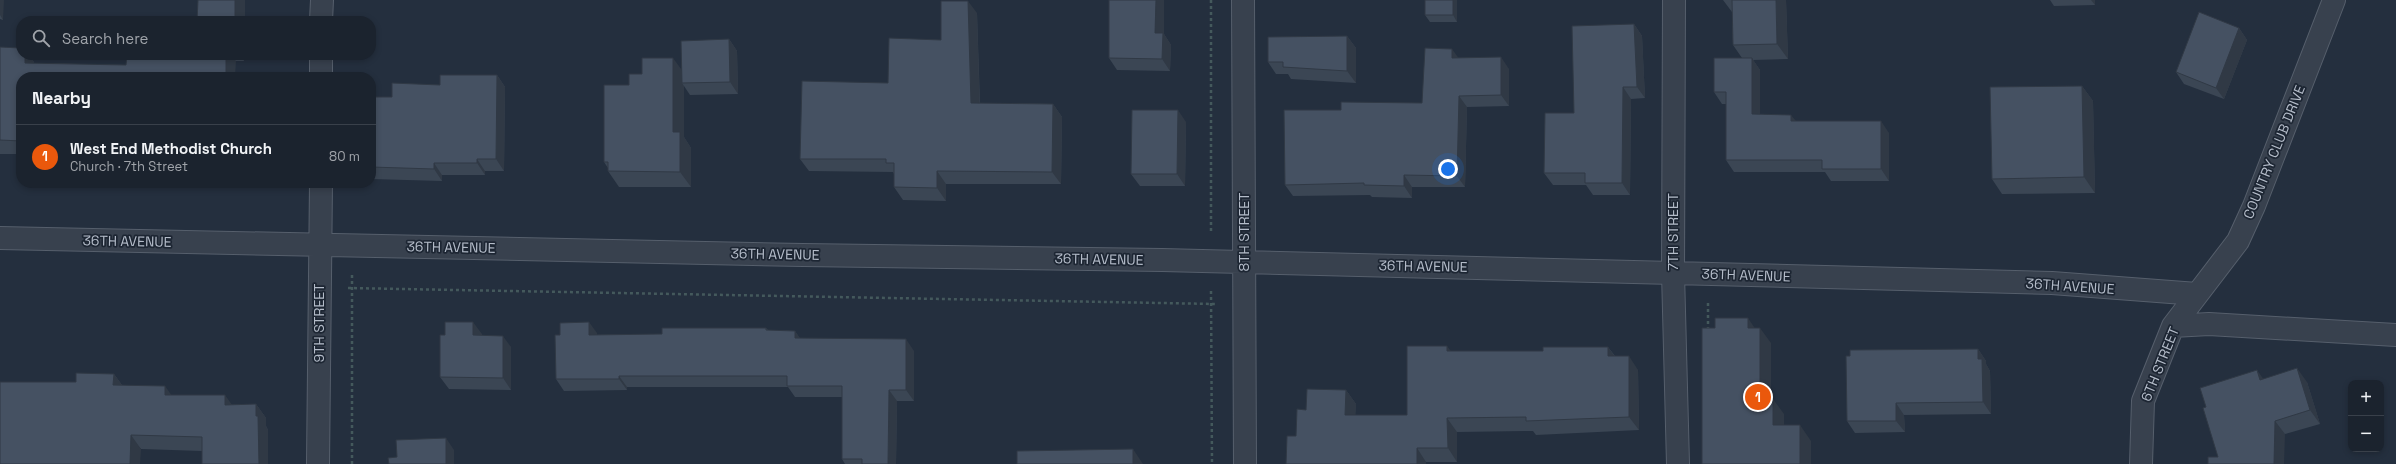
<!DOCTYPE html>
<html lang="en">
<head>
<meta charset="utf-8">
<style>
	:root { --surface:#1b232e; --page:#242b36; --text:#f1f3f6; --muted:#a0a4aa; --line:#39404a; --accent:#ea580c }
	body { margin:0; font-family:"Space Grotesk",sans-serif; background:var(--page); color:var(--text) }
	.controls { position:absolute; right:12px; bottom:12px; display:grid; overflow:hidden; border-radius:8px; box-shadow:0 2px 6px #0003 }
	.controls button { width:36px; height:36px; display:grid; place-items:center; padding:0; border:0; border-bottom:1px solid var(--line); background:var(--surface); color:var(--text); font:20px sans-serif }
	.you { position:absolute; left:1448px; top:169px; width:14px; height:14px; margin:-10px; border:3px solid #fff; border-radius:50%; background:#1a73e8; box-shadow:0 0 0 6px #1a73e833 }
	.badge { display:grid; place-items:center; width:26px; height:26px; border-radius:50%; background:var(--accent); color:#fff; font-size:13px; font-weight:700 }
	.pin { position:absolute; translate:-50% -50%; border:2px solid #fff; box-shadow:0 1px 4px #0006 }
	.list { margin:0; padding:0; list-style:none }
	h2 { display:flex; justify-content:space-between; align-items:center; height:52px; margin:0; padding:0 16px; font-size:17px }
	h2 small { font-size:13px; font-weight:400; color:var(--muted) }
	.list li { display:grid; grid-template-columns:26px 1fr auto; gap:12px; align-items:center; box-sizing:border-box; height:64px; padding:0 16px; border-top:1px solid var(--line) }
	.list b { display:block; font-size:15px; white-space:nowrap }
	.list p { margin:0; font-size:13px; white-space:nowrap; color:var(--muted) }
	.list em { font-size:13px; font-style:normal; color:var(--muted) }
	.icon { flex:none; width:22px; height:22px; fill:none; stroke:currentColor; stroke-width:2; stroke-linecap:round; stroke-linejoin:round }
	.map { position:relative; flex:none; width:2396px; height:464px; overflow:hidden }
	.search { position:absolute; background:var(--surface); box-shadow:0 2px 6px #0003; left:16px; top:16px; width:360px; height:44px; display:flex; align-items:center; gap:10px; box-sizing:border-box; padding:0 14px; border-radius:16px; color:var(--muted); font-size:15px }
	.panel { position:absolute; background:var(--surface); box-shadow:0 2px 6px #0003; left:16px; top:72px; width:360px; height:116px; border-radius:16px }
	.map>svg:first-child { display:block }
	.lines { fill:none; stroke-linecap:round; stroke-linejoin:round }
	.street-casing { stroke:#565f6c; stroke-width:24 }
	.path { stroke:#44595c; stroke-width:2.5; stroke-dasharray:3 3; stroke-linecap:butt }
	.street { stroke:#38414e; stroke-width:22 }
	.wall { fill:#3b4654 }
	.shaded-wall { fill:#303945 }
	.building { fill:#455162; stroke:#303945 }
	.labels { text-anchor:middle; stroke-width:3.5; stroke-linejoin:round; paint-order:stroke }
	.street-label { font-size:14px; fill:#b4bcc9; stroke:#1d2633 }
</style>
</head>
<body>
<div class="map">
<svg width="2396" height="464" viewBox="0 0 2396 464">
	<rect width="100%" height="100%" fill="#242f3e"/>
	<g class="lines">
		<!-- street casing -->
		<g class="street-casing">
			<path id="street" d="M1243 0 1245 464
				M1674 0 1673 273 1678 464
				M321 21 322 0
				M321 77V55
				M0 238 803 255 1162 260 1673 273 2052 283 2197 294
				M2173 326 2209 324 2396 335
				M318 464 321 183
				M2141 464 2143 401 2173 326 2238 241 2254 206 2334 0"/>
		</g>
		<!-- path -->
		<path class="path" d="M1211 0V234
			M348 288 1215 304
			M1211 291 1212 464
			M1708 303V330
			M352 464V275"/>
		<!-- street -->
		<use href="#street" class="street"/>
	</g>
	<!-- wall -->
	<path class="wall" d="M0 0 3 20 0 19Z
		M1457 0V22H1430L1425 15Z
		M1723 0H1786L1788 59 1753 60 1760 70V114L1796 121 1889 133V181H1831L1825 172H1734L1726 160V104H1722L1714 92 1742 58 1733 45 1732 12Z
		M2050 0H2095V5L2054 6Z
		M977 13 980 103 1053 104 1062 117 1061 184H946V201L903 200 894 187V174L893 172 809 171 800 159 888 83 941 40Z
		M1634 24 1642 36 1645 98 1631 99 1630 195H1593L1586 185H1553L1544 173 1574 113Z
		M2239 28 2247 40 2224 99 2184 84 2176 72Z
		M1164 34 1171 45 1170 71 1117 70 1109 58Z
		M1347 36 1356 48V83L1291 79 1288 74H1276L1268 62Z
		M729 39 737 51 738 94 690 95 684 86V137L691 148V187H619L608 171V168L604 162 629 85 642 74 682 71Z
		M0 47 21 55H29L34 62V63L126 65 197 55H244V61H236L21 77V154H0Z
		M1458 58 1509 69V106L1467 107 1465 187H1412V198L1372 197 1370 195 1293 196 1285 185 1341 110 1422 103Z
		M497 75 505 87 504 171H485V175H442V181L371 179V97H392L440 85Z
		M2082 86 2093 101 2095 193 2002 194 1992 179Z
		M1186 122 1185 186H1140L1131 174Z
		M766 328 768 330 795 331 800 339 914 351V401H897L896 464H845L842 459V397H795L788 387H627V390L564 391 556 379 597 333V335L662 334Z
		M482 334V335L511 347V390L449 389 440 377Z
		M1608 347 1615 356 1638 370 1639 430 1536 435 1533 431 1457 432V462H1426L1296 436 1306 410 1346 390 1356 404 1355 415H1407L1451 351H1543Z
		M1978 349 1986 361V364L1990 371 1991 414 1904 415 1905 432 1855 433 1847 421Z
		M114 374 122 385 171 395 232 405 256 404 266 418V426L268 430 202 451 141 449 76 382Z
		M2263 379 2307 382 2320 424 2285 434 2218 457 2206 407Z"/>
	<!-- shaded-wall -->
	<path class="shaded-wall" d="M0 0H4L3 20 0 15Z
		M235 0H245V21H235Z
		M1156 0H1164V34L1171 45 1170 71 1162 59 1155 33Z
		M1453 0H1457V22L1453 15Z
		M1776 0H1786L1788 59 1777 44Z
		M2091 0H2095V5Z
		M968 1 977 13 980 116 971 103Z
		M1634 24 1642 36 1645 98 1637 87Z
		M2239 28 2247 40 2224 99 2216 88Z
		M1347 36 1356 48V83L1347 71Z
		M729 39 737 51 738 94 730 82Z
		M1452 49 1460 60 1452 58Z
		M25 55H29L34 62V77L25 63Z
		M226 55H231L236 61 235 77H226Z
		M240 55H244V61Z
		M1501 57 1509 69V106L1501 95Z
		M673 58 684 73 682 83 684 86V137L691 148V187L680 172 673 132Z
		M1752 58 1760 70V126L1752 114Z
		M497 75 505 87 504 171 496 159Z
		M2082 86 2093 101 2095 193 2084 177Z
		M1623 87 1631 99 1630 195 1622 183Z
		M1459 96 1467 107 1465 187 1457 176Z
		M1053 104 1062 117 1061 184 1052 172Z
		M1178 110 1186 122 1185 186 1177 174Z
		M1791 115 1800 126 1791 121Z
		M1881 121 1889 133V181L1881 169Z
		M477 159 485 171V175L477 163Z
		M434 163 442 175V181L434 169Z
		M937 171 946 184V201L937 188Z
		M1404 175 1412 187V198L1404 186Z
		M1748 318 1758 333 1748 328Z
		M473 322 482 334V347L473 335Z
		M589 322 597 333V346L589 335Z
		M1760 328 1771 343V414L1760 399Z
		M795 331 803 342 795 338Z
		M503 336 511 347V390L503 378Z
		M906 339 914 351V401L906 390Z
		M1447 346 1457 359 1447 351Z
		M1608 347 1618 361 1608 356Z
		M1978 349 1986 361V364L1990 371 1991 414 1983 402 1978 359Z
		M1629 356 1638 370 1639 430 1629 417Z
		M2297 368 2307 382 2320 424 2310 410Z
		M2257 370 2267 384 2260 380Z
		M114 374 124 388 113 385Z
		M619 376 627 387V390L619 379Z
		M165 386 175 400 165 395Z
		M889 390 897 401 896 464H888Z
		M1346 390 1356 404 1355 429 1345 415Z
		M225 395 235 409 225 405Z
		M1773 399 1784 414V440L1773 425Z
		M1896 403 1904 415 1905 432 1896 421Z
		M256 404 266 418V426L268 430V464H259L256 416Z
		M1447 418 1457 432V462L1448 448Z
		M2275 421 2285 434 2284 464H2274Z
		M1800 425 1811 441V464H1800Z
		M131 435 141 449 140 464H130Z
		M446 438 454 450V464H446Z
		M1417 448 1426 462V464H1417Z
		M1133 449 1143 464H1133Z"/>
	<!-- building -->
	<path class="building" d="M198 0H235V21H197Z
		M1109 0H1156L1155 33H1163L1162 59 1109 58Z
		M1425 0H1453V15H1425Z
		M1732 0H1776L1777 44 1733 45Z
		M941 1H968L971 103 1053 104 1052 172 937 171V188L894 187V163H886V159H800L802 81 888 83 889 38 941 40Z
		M2199 12 2239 28 2216 88 2176 72Z
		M1634 24 1637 87H1623L1622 183H1585V173H1544L1545 113H1574L1572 26Z
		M1347 36V71L1283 67V62H1268V37Z
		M729 39 730 82 682 83 681 41Z
		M0 47 21 48V55H25V63L126 65 127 55H226V77H21V141L0 140Z
		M1425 48 1452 49V58L1501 57V95L1459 96 1457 176 1404 175V186L1364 185V183L1285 185 1284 110H1341V102L1422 103Z
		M642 58H673V132H680V172L608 171V162H604V85H629V74H642Z
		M1714 58H1752V114L1791 115V121H1881V169H1822V160H1726V92H1714Z
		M440 75H497L496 159H477V163H434V169L371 167V97H392V83L440 85Z
		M2082 86 2084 177 1992 179 1990 87Z
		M1132 110H1178L1177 174H1131Z
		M1715 318H1748V328H1760V399H1773V425H1800V464H1702V328H1715Z
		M445 322H473V335L503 336V378L440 377V335H445Z
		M589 322V335L662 334V328H766V330L795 331V338L906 339V390H889L888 464H862V459H842V386H787V376H619V379H556L555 335H560V323Z
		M1407 346H1447V351H1543V347H1608V356H1629V417L1526 421V417L1447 418 1448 448H1417V464H1286L1287 436H1296L1297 409 1306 410 1307 389 1346 390 1345 415H1407Z
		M1978 349V359H1982L1983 402 1896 403V421H1847L1846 356H1850V350Z
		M2297 368 2310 410 2275 421 2274 464H2208V457H2218L2203 408 2206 407 2200 388 2257 370 2260 380Z
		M76 373 114 374 113 385 165 386V395H225V405L256 404V416H258L259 464H202V437L131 435 130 464H0V382H76Z
		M446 438V464H389L388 458 397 457 396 440Z
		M1133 449V464H1017V451Z"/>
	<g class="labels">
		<!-- street labels -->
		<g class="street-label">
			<text transform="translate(2274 152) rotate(-68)" y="5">COUNTRY CLUB DRIVE</text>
			<text transform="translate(1244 232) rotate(-90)" y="5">8TH STREET</text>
			<text transform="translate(1673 232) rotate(-90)" y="5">7TH STREET</text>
			<text transform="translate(127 241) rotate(1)" y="5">36TH AVENUE</text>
			<text transform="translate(451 247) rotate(1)" y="5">36TH AVENUE</text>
			<text transform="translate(775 254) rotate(1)" y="5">36TH AVENUE</text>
			<text transform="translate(1099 259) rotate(1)" y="5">36TH AVENUE</text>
			<text transform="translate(1423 266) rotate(1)" y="5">36TH AVENUE</text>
			<text transform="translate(1746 275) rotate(2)" y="5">36TH AVENUE</text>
			<text transform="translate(2070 286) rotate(4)" y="5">36TH AVENUE</text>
			<text transform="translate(319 323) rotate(-90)" y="5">9TH STREET</text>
			<text transform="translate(2160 364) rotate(-68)" y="5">6TH STREET</text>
		</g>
	</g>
</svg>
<div class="controls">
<button>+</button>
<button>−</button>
</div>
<div class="you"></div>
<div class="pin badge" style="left:1758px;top:397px">1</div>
<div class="search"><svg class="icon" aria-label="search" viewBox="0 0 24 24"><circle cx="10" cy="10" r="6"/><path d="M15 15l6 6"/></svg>Search here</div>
<section class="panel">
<h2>Nearby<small></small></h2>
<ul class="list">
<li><span class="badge">1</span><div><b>West End Methodist Church</b><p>Church · 7th Street</p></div><em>80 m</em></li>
</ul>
</section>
</div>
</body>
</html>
